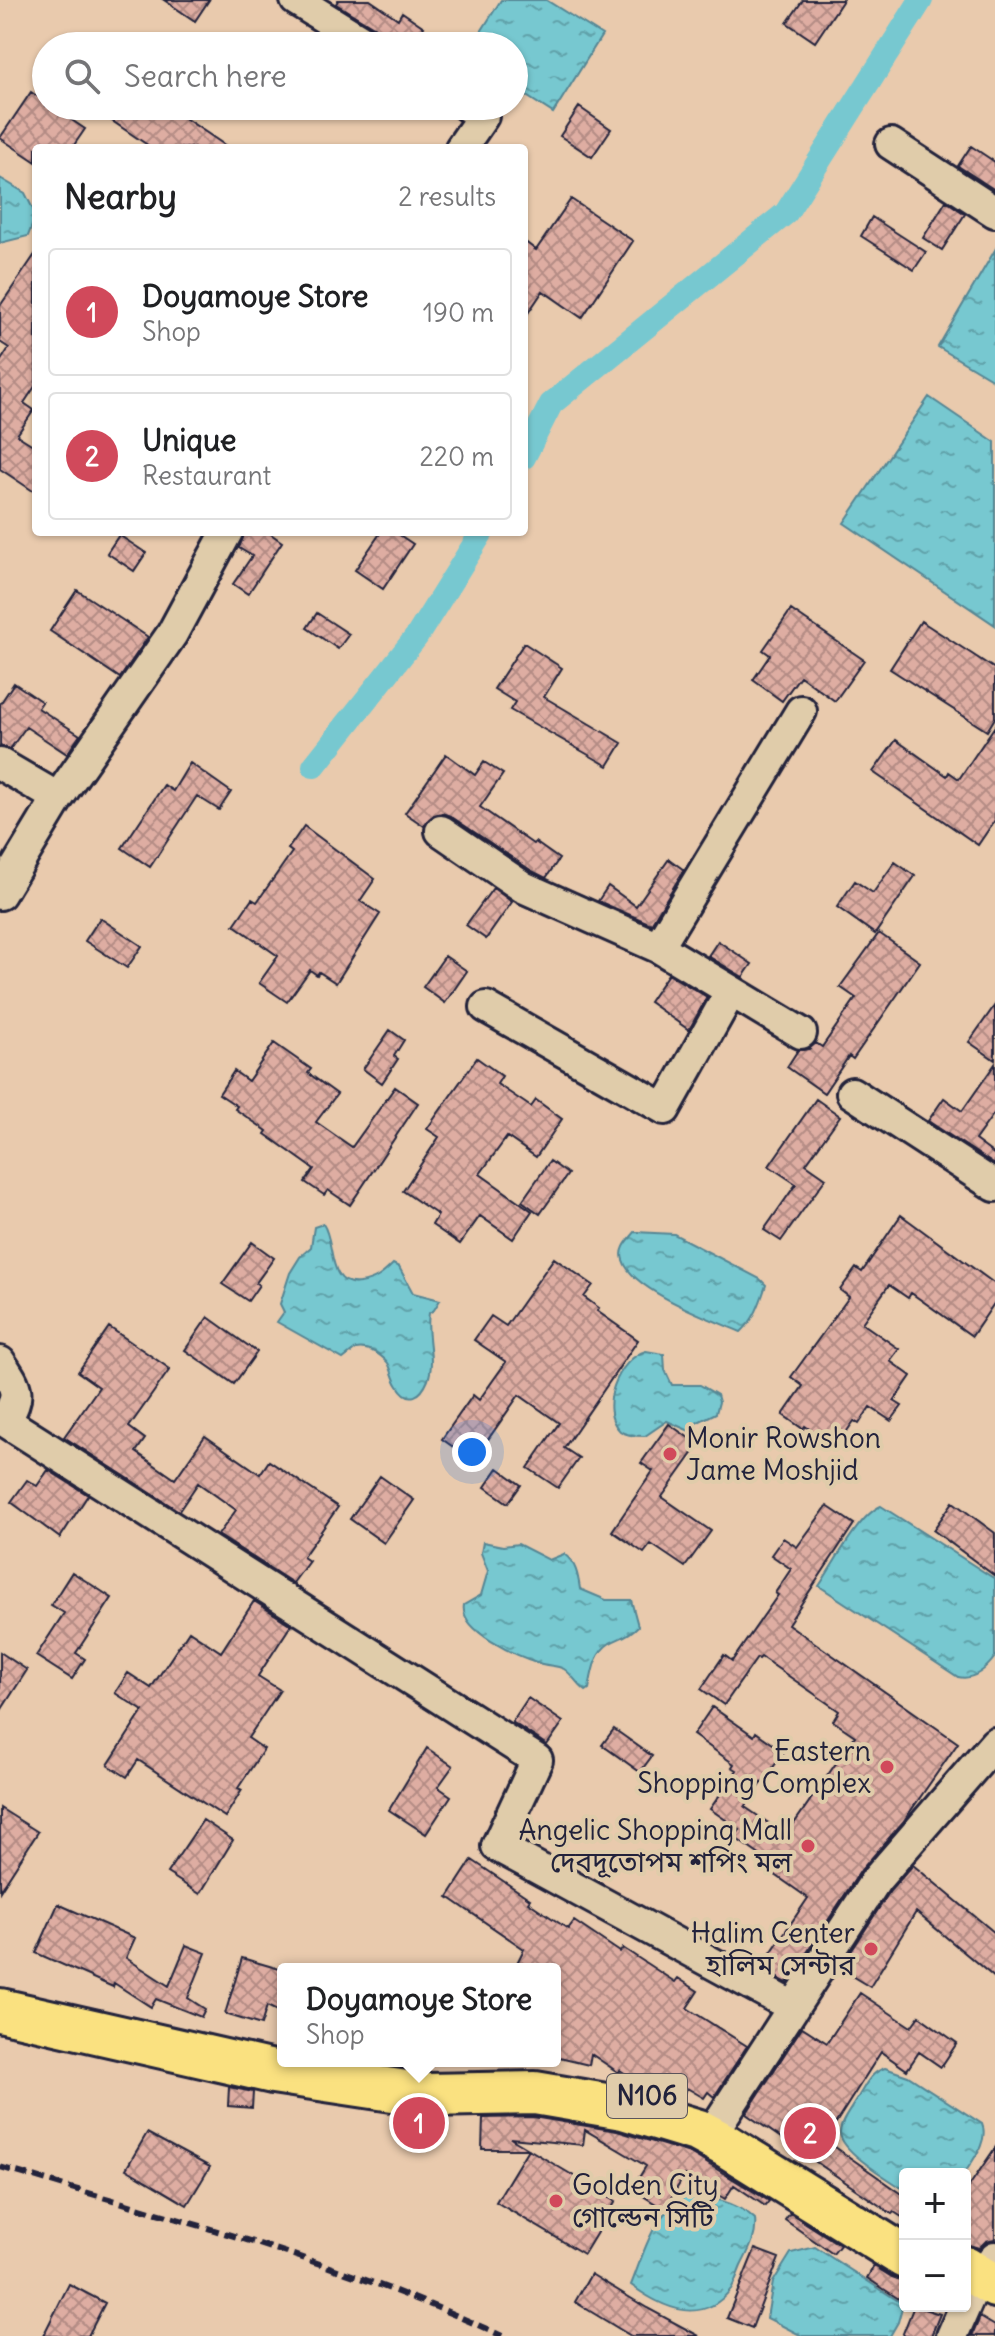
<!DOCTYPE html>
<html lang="en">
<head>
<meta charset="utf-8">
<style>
	:root { --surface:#fff; --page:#f2f2f2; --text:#202124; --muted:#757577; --line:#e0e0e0; --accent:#d1495b }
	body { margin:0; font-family:Delius,"Noto Sans Bengali",sans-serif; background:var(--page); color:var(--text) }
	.controls { position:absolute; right:24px; bottom:24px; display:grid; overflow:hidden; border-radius:8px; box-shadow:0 2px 6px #0004 }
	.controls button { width:72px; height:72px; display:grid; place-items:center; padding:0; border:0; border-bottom:2px solid var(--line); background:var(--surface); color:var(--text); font:40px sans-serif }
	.you { position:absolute; left:472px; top:1452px; width:28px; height:28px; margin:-20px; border:6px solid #fff; border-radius:50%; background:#1a73e8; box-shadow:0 0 0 12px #1a73e833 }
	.badge { display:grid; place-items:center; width:52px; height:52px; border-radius:50%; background:var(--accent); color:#fff; font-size:26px; font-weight:700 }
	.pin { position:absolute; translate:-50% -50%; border:4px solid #fff; box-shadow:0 2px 8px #0006 }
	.popup { position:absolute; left:277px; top:1963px; width:284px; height:104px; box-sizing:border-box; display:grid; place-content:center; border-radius:8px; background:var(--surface); filter:drop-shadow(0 2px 6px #0005); font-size:26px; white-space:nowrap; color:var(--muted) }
	.popup b { font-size:30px; color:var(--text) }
	.popup::after { content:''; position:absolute; left:50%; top:100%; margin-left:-16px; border:16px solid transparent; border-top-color:var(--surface) }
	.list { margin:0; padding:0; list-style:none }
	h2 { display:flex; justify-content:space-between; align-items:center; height:104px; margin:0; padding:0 32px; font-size:34px }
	h2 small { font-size:26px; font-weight:400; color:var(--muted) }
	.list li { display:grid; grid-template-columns:52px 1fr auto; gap:24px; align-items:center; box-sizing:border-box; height:128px; margin:0 16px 16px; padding:0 16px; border:2px solid var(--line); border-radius:8px }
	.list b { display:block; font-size:30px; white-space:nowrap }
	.list p { margin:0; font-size:26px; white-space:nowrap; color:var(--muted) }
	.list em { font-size:26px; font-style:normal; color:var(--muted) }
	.icon { flex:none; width:44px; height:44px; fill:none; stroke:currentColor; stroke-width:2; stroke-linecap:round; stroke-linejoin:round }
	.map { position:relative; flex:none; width:995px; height:2336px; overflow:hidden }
	.search { position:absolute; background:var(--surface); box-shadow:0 2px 6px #0004; left:32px; top:32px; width:496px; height:88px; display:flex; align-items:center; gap:20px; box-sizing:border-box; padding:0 28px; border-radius:44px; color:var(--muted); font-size:30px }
	.panel { position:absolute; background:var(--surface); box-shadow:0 2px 6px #0004; left:32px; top:144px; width:496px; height:392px; border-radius:8px }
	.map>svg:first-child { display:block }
	.water { fill:url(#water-ripples); stroke:#558694; stroke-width:2 }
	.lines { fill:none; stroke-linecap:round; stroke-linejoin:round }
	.canal { stroke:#77c8d0; stroke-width:24 }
	.building { fill:url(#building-cross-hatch); stroke:#22223b; stroke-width:2 }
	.minor-casing { stroke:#22223b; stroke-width:36 }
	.highway-casing { stroke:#22223b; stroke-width:48 }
	.minor { stroke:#e0ccaa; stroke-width:30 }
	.highway { stroke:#fae180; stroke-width:42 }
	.rail { stroke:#22223b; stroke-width:6; stroke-dasharray:12 6; stroke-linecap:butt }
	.poi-dot { fill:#d1495b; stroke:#e0ccaa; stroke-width:3 }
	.labels { text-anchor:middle; stroke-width:8; stroke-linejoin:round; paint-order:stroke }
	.shield { fill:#e0ccaa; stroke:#5b555c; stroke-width:2 }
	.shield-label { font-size:26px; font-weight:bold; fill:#22223b }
	.poi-label { font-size:28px; fill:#22223b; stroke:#e0ccaa; text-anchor:end }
</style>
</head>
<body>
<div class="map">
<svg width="995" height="2336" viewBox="0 0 995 2336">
	<defs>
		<pattern id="water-ripples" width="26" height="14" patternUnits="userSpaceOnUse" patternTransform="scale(2)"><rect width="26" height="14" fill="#77c8d0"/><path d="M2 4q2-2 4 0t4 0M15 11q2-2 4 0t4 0" fill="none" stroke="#61a2aa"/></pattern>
		<pattern id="building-cross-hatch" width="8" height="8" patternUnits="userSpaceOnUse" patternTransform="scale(2)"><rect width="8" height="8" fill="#deada2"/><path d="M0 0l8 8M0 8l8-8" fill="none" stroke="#b48c85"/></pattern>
	</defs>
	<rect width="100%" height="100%" fill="#e9caad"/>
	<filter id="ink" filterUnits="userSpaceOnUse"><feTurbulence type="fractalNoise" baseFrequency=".0125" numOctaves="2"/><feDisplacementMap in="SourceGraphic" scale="16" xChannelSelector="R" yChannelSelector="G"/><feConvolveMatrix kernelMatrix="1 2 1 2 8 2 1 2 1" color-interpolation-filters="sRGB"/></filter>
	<g filter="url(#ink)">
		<!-- water -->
		<path class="water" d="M501 0H546L602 35 553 113 514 88V46H472Z
			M0 178 25 193 36 215 28 236 0 243Z
			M995 250V381L938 347Z
			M929 397 995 442V625L844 523Z
			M323 1224C336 1242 326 1288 360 1283 375 1281 383 1274 393 1264L399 1267 413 1293 440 1300 434 1310 429 1313C425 1337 436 1358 428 1380 421 1397 409 1404 398 1386 393 1379 392 1370 388 1363 380 1353 367 1347 356 1349L343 1359 277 1322 284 1312 280 1304 290 1273 300 1257 311 1247 314 1227Z
			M635 1232 674 1234 760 1279 766 1285C760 1303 755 1319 741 1332 713 1320 632 1291 623 1260 619 1248 629 1240 635 1232Z
			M646 1351 664 1354 665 1370 672 1385H700L717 1395 719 1402 716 1413 696 1423 694 1433 667 1421 645 1436C637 1436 626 1436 620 1431 597 1409 619 1358 646 1351Z
			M881 1506 995 1579V1657C986 1669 974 1681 958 1677L819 1586C834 1564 858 1516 881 1506Z
			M483 1542 503 1546 518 1544 549 1560 564 1554C576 1563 578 1575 580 1589L606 1600H631L638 1626C629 1636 621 1637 610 1643 594 1653 592 1673 589 1689L586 1691C577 1685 572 1674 564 1669 557 1665 546 1666 539 1663 517 1656 459 1631 464 1605L481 1595 488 1571 481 1553Z
			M885 2068 908 2076 982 2124C989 2141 973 2160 964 2174H905V2190C890 2180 841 2152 840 2133 840 2122 851 2109 856 2100 865 2087 869 2073 885 2068Z
			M686 2196C711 2197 736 2201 755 2219 757 2237 749 2250 741 2266 738 2273 735 2283 731 2289 702 2327 662 2308 631 2285 644 2253 652 2214 686 2196Z
			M815 2247 903 2304 898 2322 890 2336H802L767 2318 773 2282 791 2253Z"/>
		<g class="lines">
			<!-- canal -->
			<path class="canal" d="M524 457 551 404 786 213 921 0
				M314 766 417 636 482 532"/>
		</g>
		<!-- building -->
		<path class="building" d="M164 0H209L195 21Z
			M338 0H370L398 19 402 12 424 27 411 46H388L386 38 380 31 336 4Z
			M803 0H843L815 42 787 23Z
			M31 92 46 102V106H51L85 129 72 148H36V162L0 138Z
			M90 106H167L229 148H152Z
			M579 107 611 129 592 157 560 136Z
			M971 146 995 162V190L958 166Z
			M571 199 633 241 582 318 543 291 524 319V241L536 250Z
			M946 201 965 214 942 250 923 238Z
			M872 217 926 252 914 270 861 236Z
			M36 253V385L24 403 34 410 17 435 36 447V493L0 469V362L9 348 0 342V306Z
			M245 532H268L282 542 248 594 233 584 252 556 239 548Z
			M381 532H395L413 544 383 589 355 570Z
			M119 535 146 553 134 571 107 553Z
			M77 590 148 637 120 678 50 631Z
			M791 610 864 660 835 701 800 676 782 701 753 680 770 655 763 650Z
			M317 613 349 634 338 649 307 628Z
			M921 621 995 669V718L987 731 890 669Z
			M524 643 562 668 544 697 622 743 608 766 510 710 515 702 494 689Z
			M14 683 42 702 38 708 80 735 67 754 26 727 10 749 0 746V704Z
			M995 726V820L978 845 873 772 896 740 947 776 949 772 959 779Z
			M446 754 475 775 484 762 503 774 480 807 533 844 535 842 559 859 546 878 532 871 450 816 442 813 434 815 424 826 405 813Z
			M190 763 231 792 219 810 197 796 150 867 122 848 164 785 173 791Z
			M304 826 375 879 360 901 380 914 336 983 319 972 317 975 310 970 287 1002 259 983 278 956 234 925 252 899 257 902 292 852 288 849Z
			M669 859 684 870 651 924 598 901 608 886 636 906Z
			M895 862 915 876 875 934 837 907 855 881 873 893Z
			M493 888 512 902 486 939 466 925Z
			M100 918 142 946 127 968 85 941Z
			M879 933 920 962 853 1059 849 1056 824 1093 787 1067 798 1050 809 1049 816 1043 822 1047 856 998 840 987Z
			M718 941 752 964 743 977 708 956Z
			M445 956 467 971 445 1003 423 987Z
			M668 974 707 997 689 1030 649 1002Z
			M995 1005V1060L969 1042Z
			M390 1030 404 1040 394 1056 398 1059 382 1083 363 1069Z
			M274 1043 311 1069 308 1073 337 1094 316 1122 352 1147 395 1087 418 1103 350 1205 328 1190 324 1195 305 1182 314 1169 265 1134 267 1131 235 1109 237 1106 219 1094 234 1071 248 1081Z
			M477 1058 502 1076 497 1084 531 1107 536 1100 562 1119 536 1157 507 1137 480 1174 532 1211 513 1239 480 1216 460 1244 432 1225 438 1215 403 1191 439 1137 427 1129Z
			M995 1064V1112L975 1140 995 1155V1165L928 1121 944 1098 962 1111Z
			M816 1099 840 1116 806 1164 826 1178 781 1241 764 1230 796 1184 769 1166Z
			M550 1161 568 1174 540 1214 522 1201Z
			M901 1215 995 1284V1302L972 1336 911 1293 908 1298 889 1285 862 1323 899 1349 890 1361 911 1376 894 1401 902 1406 891 1421 870 1407 859 1424 854 1421 835 1448 805 1426 803 1429 783 1415 803 1386 791 1377 849 1297 840 1290 856 1268 862 1272Z
			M252 1242 274 1258 256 1283 259 1285 248 1301 222 1284Z
			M554 1258 593 1285 584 1297 599 1308 597 1311 638 1340 564 1448 579 1458 558 1488 528 1468 559 1423 519 1395 473 1461 442 1439 473 1395 479 1400 506 1362 474 1340 491 1316 506 1326Z
			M208 1317 257 1352 234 1384 185 1350Z
			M109 1327 170 1369 129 1427 145 1439 136 1452 175 1479 205 1436 260 1474 269 1461 338 1507 303 1557 309 1561 293 1583 218 1535 236 1510 198 1483 179 1511 64 1437 99 1387 78 1372Z
			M669 1424 699 1445 662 1497 711 1531 685 1567 651 1544 644 1553 612 1531 653 1471 641 1463Z
			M498 1468 521 1485 508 1503 485 1487Z
			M48 1470 88 1495 60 1538 11 1502 27 1480 37 1486Z
			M380 1476 414 1500 384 1543 350 1519Z
			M953 1502 995 1533V1576L933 1530Z
			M827 1506 854 1524 788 1624 958 1743 903 1822 861 1870 787 1983 760 1969 808 1898 764 1867 768 1861 734 1837 740 1830 710 1809 737 1770 732 1767 734 1764 693 1735 712 1707 754 1736 756 1732 784 1752 745 1807 786 1835 855 1736 833 1721 839 1711 761 1657 759 1659 757 1658 724 1705 701 1689 724 1655 732 1661 778 1595 775 1593 791 1569 771 1555 783 1538 797 1547Z
			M72 1572 112 1598 76 1653 85 1659 72 1679 36 1656 64 1613 51 1605Z
			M254 1601 291 1625 258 1676 280 1690 248 1738 264 1749 238 1788 242 1790 225 1817 138 1760 127 1777 108 1765 143 1711 115 1693 128 1673 151 1688 189 1631 221 1652Z
			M0 1652 27 1670 0 1712Z
			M528 1698 563 1722 547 1745 512 1722Z
			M614 1729 652 1756 640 1772 602 1745Z
			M427 1748 453 1766 438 1787 451 1796 426 1834 389 1810Z
			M0 1808 38 1832 0 1891Z
			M203 1820 233 1840 200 1894 167 1873Z
			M472 1860 530 1899 528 1902 568 1929 574 1921 620 1952 623 1948 675 1982 678 1978 698 1991 687 2008 747 2046 714 2097 708 2092 704 2098 687 2088 683 2094 669 2084 663 2093 636 2075 633 2079 620 2070 619 2073 591 2054 589 2065 555 2057V1969H514L524 1949 448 1897Z
			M913 1865 995 1933V1978L916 1912 870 1987 840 1969 890 1891Z
			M58 1904 135 1938 126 1958 169 1986 186 1945 206 1953 188 1998 205 2009 201 2017 156 1999 151 2007 114 1983 113 1987 36 1953Z
			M242 1958 283 1970V2014L267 2006 261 2025 225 2014Z
			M860 1993 911 2027 919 2016 957 2043 941 2067 919 2052 907 2070 881 2052 825 2140 905 2196V2219L894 2212 892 2214 746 2114 802 2027 827 2043Z
			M229 2087 253 2092 252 2108 228 2106Z
			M403 2116 437 2119 433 2144 401 2138Z
			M533 2117 617 2131 690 2153 769 2201 765 2206 734 2185 725 2199 685 2175 664 2209 632 2189 646 2166 585 2130 583 2145 510 2138 616 2201 584 2254 496 2202 528 2149H482L483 2118Z
			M147 2133 210 2167 187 2205 126 2169Z
			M995 2148V2239L986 2241 979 2248 965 2244V2192Z
			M790 2213 840 2245 833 2254 785 2220Z
			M755 2249 779 2258 752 2328 727 2318Z
			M874 2266 892 2277 905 2281V2303L867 2278Z
			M591 2274 647 2308 699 2336H631L575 2302Z
			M69 2284 105 2303 88 2336H43Z
			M914 2306 940 2314 931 2336H902Z
			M980 2317 995 2326V2336H972Z"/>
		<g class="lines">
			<!-- minor casing -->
			<g class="minor-casing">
				<path id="minor" d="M296 0 370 46
					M891 144 995 212
					M461 148 483 116 467 106
					M0 764 58 798 0 894
					M58 798 172 634 227 532
					M441 831 523 887 658 947 801 1033
					M658 947 801 711
					M486 1007 665 1109 731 991
					M852 1093 995 1186
					M0 1362C17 1388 22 1393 5 1421L537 1760 497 1846 793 2007
					M721 2119 876 1880 995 1743
					M952 2336 970 2295 995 2257"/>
			</g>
			<!-- highway casing -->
			<g class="highway-casing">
				<path id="highway" d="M0 2010 273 2072 426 2095 535 2093 623 2108 699 2131 725 2145 905 2257
					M965 2268 995 2286"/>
			</g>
			<!-- minor -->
			<use href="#minor" class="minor"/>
			<!-- highway -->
			<use href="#highway" class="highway"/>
			<!-- rail -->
			<path class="rail" d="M0 2167C167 2217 344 2262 502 2336"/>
		</g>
	</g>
	<!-- markers -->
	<g class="poi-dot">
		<circle cx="670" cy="1454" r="8"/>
		<circle cx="887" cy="1767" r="8"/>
		<circle cx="808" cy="1846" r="8"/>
		<circle cx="871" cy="1949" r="8"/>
		<circle cx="556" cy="2201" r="8"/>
	</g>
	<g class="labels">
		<!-- shield labels -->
		<rect class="shield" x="607" y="2074" width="80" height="44" rx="6"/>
		<g class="shield-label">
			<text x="647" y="2105">N106</text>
		</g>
		<!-- poi labels -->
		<g class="poi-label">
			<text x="686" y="1448" text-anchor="start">Monir Rowshon<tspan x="686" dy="32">Jame Moshjid</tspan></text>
			<text x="871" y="1761">Eastern<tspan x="871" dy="32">Shopping Complex</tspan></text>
			<text x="792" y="1840">Angelic Shopping Mall<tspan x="792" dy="32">দেবদূতোপম শপিং মল</tspan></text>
			<text x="855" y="1943">Halim Center<tspan x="855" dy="32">হালিম সেন্টার</tspan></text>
			<text x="572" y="2195" text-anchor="start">Golden City<tspan x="572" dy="32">গোল্ডেন সিটি</tspan></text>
		</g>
	</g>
</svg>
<div class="controls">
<button>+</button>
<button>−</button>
</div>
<div class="you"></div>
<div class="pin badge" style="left:419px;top:2123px">1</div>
<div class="popup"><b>Doyamoye Store</b>Shop</div>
<div class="pin badge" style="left:810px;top:2133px">2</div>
<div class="search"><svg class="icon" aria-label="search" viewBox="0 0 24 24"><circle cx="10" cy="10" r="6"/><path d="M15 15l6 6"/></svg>Search here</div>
<section class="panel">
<h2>Nearby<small>2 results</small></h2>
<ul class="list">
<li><span class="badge">1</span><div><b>Doyamoye Store</b><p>Shop</p></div><em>190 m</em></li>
<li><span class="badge">2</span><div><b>Unique</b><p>Restaurant</p></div><em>220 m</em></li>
</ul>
</section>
</div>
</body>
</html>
